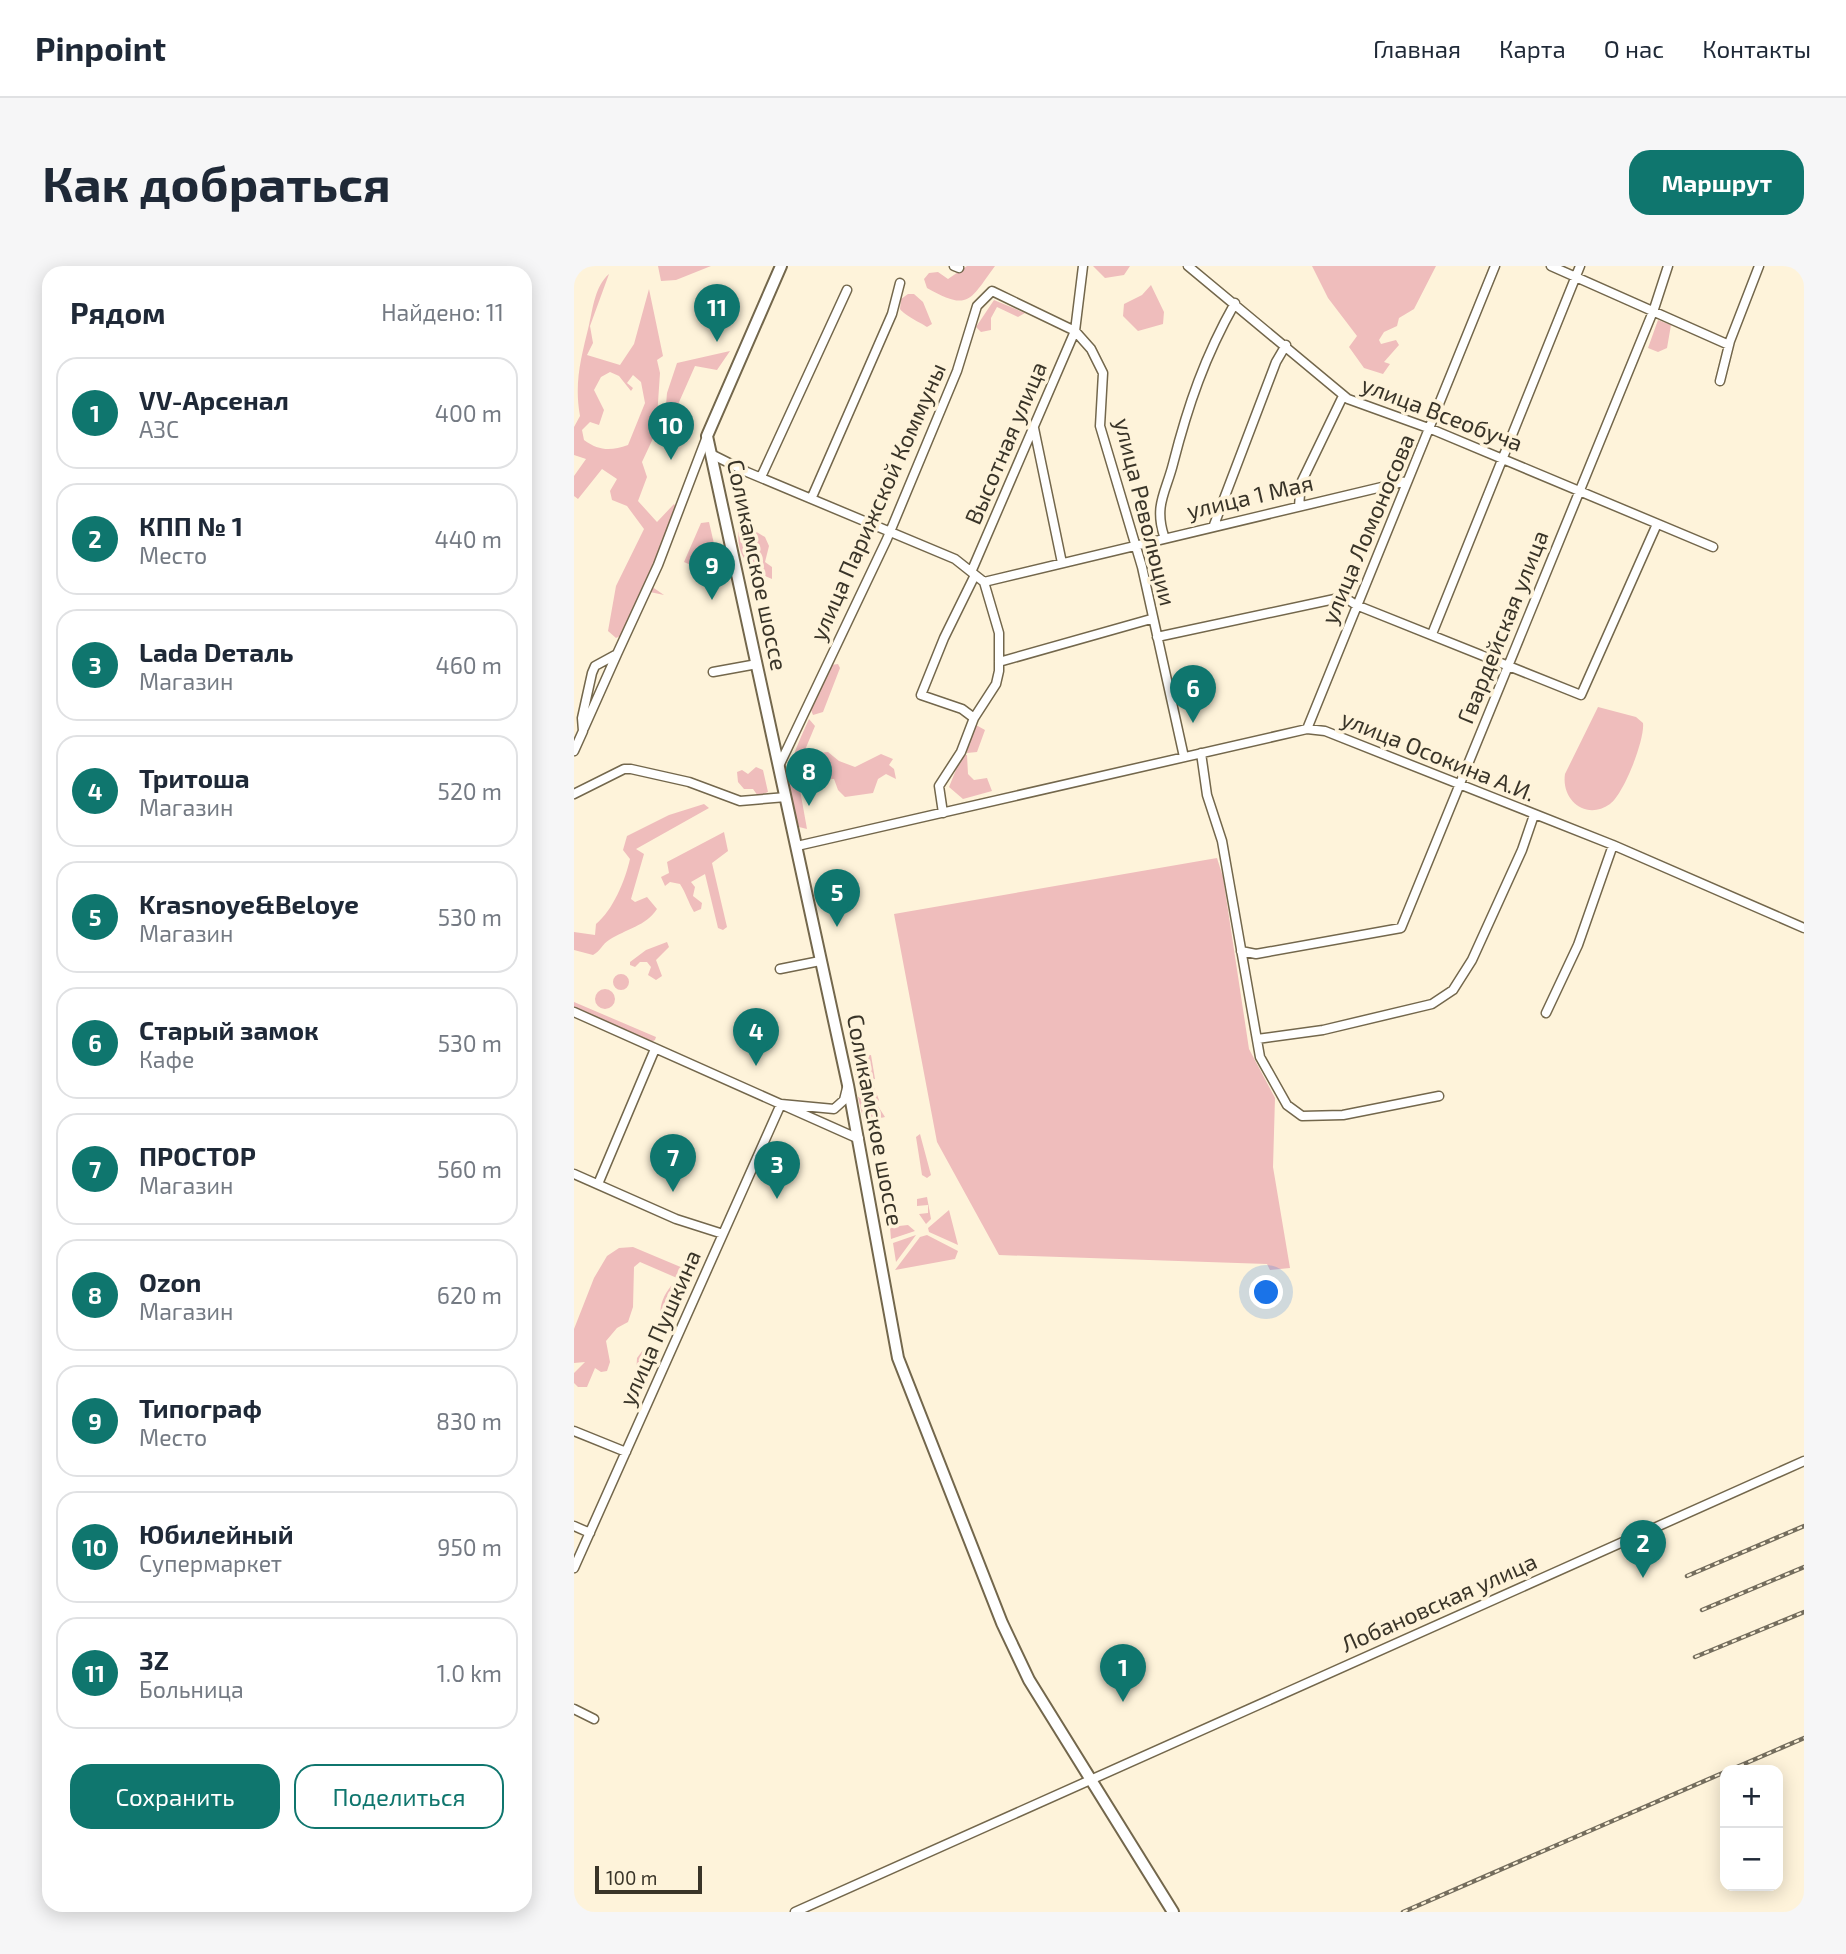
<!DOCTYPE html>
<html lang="ru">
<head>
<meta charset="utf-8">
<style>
	:root { --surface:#fff; --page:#f6f6f7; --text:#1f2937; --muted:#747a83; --line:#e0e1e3; --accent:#0f766e }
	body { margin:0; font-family:"Exo 2",sans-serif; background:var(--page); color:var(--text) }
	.controls { position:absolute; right:21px; bottom:21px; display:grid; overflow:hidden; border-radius:14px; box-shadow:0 4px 18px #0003 }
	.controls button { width:63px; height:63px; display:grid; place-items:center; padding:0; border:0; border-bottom:2px solid var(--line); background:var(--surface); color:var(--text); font:35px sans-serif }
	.scale { position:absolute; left:21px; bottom:18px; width:107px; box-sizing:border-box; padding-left:7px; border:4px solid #393428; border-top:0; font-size:19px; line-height:24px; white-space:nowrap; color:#393428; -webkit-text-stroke:5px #fef3da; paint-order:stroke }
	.you { position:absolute; left:693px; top:1027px; width:24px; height:24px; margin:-18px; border:5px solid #fff; border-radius:50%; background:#1a73e8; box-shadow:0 0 0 10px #1a73e833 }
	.badge { display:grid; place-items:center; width:46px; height:46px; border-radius:50%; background:var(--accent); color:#fff; font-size:23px; font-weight:700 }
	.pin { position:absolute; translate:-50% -58px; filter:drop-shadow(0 2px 4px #0008) }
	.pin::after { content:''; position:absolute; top:37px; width:24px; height:21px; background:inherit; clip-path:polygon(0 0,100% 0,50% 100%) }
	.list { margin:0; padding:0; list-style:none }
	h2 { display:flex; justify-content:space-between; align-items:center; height:91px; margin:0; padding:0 28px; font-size:30px }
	h2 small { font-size:23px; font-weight:400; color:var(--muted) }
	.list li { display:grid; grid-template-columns:46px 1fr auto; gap:21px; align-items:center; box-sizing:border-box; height:112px; margin:0 14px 14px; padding:0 14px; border:2px solid var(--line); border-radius:21px }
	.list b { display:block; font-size:26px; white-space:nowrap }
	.list p { margin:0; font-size:23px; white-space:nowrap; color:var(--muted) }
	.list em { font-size:23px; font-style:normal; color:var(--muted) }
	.actions { display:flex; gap:14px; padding:21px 28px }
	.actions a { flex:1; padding:16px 0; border:2px solid var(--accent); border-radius:21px; text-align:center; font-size:24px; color:var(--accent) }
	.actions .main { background:var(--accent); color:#fff }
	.map { position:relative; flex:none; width:1230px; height:1646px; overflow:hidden; border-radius:21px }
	header { display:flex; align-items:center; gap:42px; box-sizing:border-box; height:98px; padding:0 35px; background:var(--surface); border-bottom:2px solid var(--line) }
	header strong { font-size:33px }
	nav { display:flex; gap:38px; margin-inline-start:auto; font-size:24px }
	.intro { display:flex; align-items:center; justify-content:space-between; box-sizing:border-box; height:168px; padding:0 42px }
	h1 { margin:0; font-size:49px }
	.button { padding:18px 32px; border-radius:21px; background:var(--accent); color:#fff; font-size:24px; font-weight:700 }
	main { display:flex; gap:42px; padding:0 42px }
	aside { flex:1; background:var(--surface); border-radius:21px; box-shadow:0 4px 18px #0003 }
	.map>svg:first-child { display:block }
	.green { fill:#efbdbc; fill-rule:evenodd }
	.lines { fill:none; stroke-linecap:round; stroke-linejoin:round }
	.minor-casing { stroke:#73674c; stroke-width:11 }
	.highway-casing { stroke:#73674c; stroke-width:14 }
	.minor { stroke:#fff; stroke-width:8 }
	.highway { stroke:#fff; stroke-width:10 }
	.rail-casing { stroke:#746d5d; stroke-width:4.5 }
	.rail { stroke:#fef3da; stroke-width:2; stroke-dasharray:5; stroke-linecap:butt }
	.labels { text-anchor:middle; stroke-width:7; stroke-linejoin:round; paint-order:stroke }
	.street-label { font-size:23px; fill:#393428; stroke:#fef3da }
</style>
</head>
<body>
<header>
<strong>Pinpoint</strong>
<nav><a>Главная</a><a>Карта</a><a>О нас</a><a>Контакты</a></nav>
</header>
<div class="intro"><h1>Как добраться</h1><a class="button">Маршрут</a></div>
<main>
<aside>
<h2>Рядом<small>Найдено: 11</small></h2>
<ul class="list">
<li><span class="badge">1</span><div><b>VV-Арсенал</b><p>АЗС</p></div><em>400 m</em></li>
<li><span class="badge">2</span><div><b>КПП № 1</b><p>Место</p></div><em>440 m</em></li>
<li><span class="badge">3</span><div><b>Lada Dеталь</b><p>Магазин</p></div><em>460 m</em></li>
<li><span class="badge">4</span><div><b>Тритоша</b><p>Магазин</p></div><em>520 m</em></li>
<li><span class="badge">5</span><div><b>Krasnoye&amp;Beloye</b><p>Магазин</p></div><em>530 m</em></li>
<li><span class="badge">6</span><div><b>Старый замок</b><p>Кафе</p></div><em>530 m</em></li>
<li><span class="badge">7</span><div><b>ПРОСТОР</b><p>Магазин</p></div><em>560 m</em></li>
<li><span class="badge">8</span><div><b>Ozon</b><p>Магазин</p></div><em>620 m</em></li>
<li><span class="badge">9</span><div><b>Типограф</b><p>Место</p></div><em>830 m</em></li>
<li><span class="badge">10</span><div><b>Юбилейный</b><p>Супермаркет</p></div><em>950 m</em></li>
<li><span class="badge">11</span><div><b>3Z</b><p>Больница</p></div><em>1.0 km</em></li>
</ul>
<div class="actions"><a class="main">Сохранить</a><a>Поделиться</a></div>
</aside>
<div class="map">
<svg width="1230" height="1646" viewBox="0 0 1230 1646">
	<rect width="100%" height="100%" fill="#fef3da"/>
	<!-- green -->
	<path class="green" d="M84 0H137L102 14 87 15Z
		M393 0H421C396 34 395 46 353 22L350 13 355 7 364 6 374 13Z
		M519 0H556L550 9 531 12Z
		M738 0H862L840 43 825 52 823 60 810 66 805 74 807 78 822 74 825 79 810 96 816 98 809 108 790 102 775 81 783 70 754 32Z
		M35 8 16 60 19 77 13 89 46 99 60 78 75 23 89 90 83 94 86 107 82 166 68 196 73 211 64 235 83 256 100 238 104 244 71 316 90 329 76 326 55 366 42 372 34 365 42 320 70 263 53 240 38 234 36 225 43 213 28 203 4 233 0 230V210L12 193 0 189V161L6 150C0 117 7 92 15 59 19 42 21 20 35 8ZM36 106 45 110 57 125 59 122 53 117 59 109 67 116 71 137 54 179C37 185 25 185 10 174L8 164 16 156 25 159 30 144 20 124 27 111Z
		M577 19 590 46 589 58 564 65 549 50 550 38 568 29Z
		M334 28H340L349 36 358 58 353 61C347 57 330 49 326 43L327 33Z
		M420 34 451 47 444 51 423 41 417 52V64L407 66 402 61Z
		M1084 54 1097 59 1093 82 1084 86 1074 82Z
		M156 85 143 104 121 100 98 152 91 151 93 127 103 97Z
		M135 256 141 282 135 292 119 300 110 296 127 257Z
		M171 259 191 271 195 280 191 296 198 301V313C175 304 161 289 165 262Z
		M264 398 266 402 249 446 239 449 237 444 257 399Z
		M1024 441 1062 451 1069 457C1071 473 1050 528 1036 538 1012 555 987 534 991 508Z
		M235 453 241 460 231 484 235 488 254 486 265 495 281 501 307 488 319 493 315 499 320 503 322 513 312 508 304 513 299 527 271 531 264 524 260 513 247 512 226 524 233 563 225 561C208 510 214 500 235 453Z
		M402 459 411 464 403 486 393 487 394 474 398 469 399 460Z
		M388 489H393L394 508 400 514 413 512 418 525 389 533 375 521Z
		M182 501 189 504 194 526 184 530 179 523H170L164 516 163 506 168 504 174 508Z
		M130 538 135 542 62 583 70 588 57 633 61 636 73 631 83 643C72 660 52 663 35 674 28 678 27 685 19 689L0 684V666L21 669 22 658C39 644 51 615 56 593L49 584 53 570 95 549Z
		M150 566 154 585 138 597 153 661 149 664 144 662 131 608 117 616 121 621 119 630 128 637 127 643 120 646C114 636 112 627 106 618L96 616 91 620 87 611 95 607 93 596Z
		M643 592 649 611 675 783 701 832 699 901 716 1002 696 1004 693 998 425 989 363 876 320 648Z
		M93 676 95 681 82 694 88 710 82 714 74 709 77 701 73 696H66L61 701 56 699V696L72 684Z
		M39 716a8 8 0 1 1 16 0a8 8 0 1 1-16 0Z
		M21 733a10 10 0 1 1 20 0a10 10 0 1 1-20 0Z
		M0 736 82 771 81 774 77 776 0 741Z
		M297 789 301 813 282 816 279 792Z
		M300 821 305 834 302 837 311 851 290 856 284 831 290 832 287 824Z
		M346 868 357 909 353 912 348 909 342 871Z
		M353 931 357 953 352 958 345 948 354 947V939L343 940V933Z
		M375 944 384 979 355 966 354 962Z
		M334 959 341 965 317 973 316 961Z
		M342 969 322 996 319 977Z
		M353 969 384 985 381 993 321 1004 346 971Z
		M59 981 109 1002 111 1010 103 1012 66 996 60 1001 59 1041 54 1056 43 1062 32 1075 36 1096 33 1105 27 1106 21 1102 13 1121H4L0 1117V1107L11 1096 0 1097V1063L20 1012 33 990 45 982Z
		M109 1016 112 1018V1023L95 1060 89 1062C84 1046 86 1034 97 1020Z
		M69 1084 77 1089 83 1085 86 1088 85 1093 78 1097 70 1111 62 1110 63 1092Z"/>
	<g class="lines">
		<!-- minor casing -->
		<g class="minor-casing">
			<path id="minor" d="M380 0 385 2
				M614 0 774 133 857 163 1139 281
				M977 0 1155 79
				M1146 115 1156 75 1185 0
				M460 162 488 297
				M137 188 173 206 381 293 410 316
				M187 211 273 24
				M238 231 318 48 326 17
				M725 240 727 217 769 130
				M640 259 702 96 712 79
				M590 270C580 239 592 226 599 198 614 139 631 90 661 37
				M398 304 501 65 509 0
				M410 316 833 215
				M858 368 1006 0
				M583 371 770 331 782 339 1007 429 1083 258
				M425 396 577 353
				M139 406 183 398
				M400 452 422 418 425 405V367L410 316
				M10 462 43 388
				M733 463 921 0
				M0 485 9 465 8 452 18 407 21 400 43 388 84 299 132 173
				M627 487 633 529 648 575 686 791 713 839 728 850 769 849 865 830
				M205 500 313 273 383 105 403 40 418 25 501 65 517 83 529 107 526 160 568 301 610 491
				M0 528 50 503H57L115 516 166 535 212 531
				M369 547 365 520 387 486 400 452 388 443 347 429 370 372 401 309
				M223 580 733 463 751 465 1039 579 1230 662
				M667 685 682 688 827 662 1080 43 1094 0
				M206 703 246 695
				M0 746 285 873
				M972 747 1004 679 1039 579
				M683 773 749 764 858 738 879 724 898 694 948 584 960 549
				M0 908 102 953 149 968
				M24 918 81 783
				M0 1165 52 1186
				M0 1260 16 1267
				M0 1302 207 838 260 843 270 834 273 822
				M0 1443 20 1453
				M221 1646 1230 1195"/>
		</g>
		<!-- highway casing -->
		<g class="highway-casing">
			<path id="highway" d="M207 0 133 170 274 819 324 1092 428 1357 455 1414 599 1646"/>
		</g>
		<!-- minor -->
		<use href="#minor" class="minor"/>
		<!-- highway -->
		<use href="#highway" class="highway"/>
		<!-- rail casing -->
		<g class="rail-casing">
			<path id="rail" d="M1113 1310 1230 1260
				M1128 1344 1230 1301
				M1121 1391 1230 1346
				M1156 1504 1230 1472
				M829 1646 1151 1506"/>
		</g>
		<!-- rail -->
		<use href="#rail" class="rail"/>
	</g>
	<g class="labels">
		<!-- street labels -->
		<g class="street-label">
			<text transform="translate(868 148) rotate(21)" y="8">улица Всеобуча</text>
			<text transform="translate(432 177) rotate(-67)" y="8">Высотная улица</text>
			<text transform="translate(676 231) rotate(-13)" y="8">улица 1 Мая</text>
			<text transform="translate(304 236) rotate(-66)" y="8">улица Парижской Коммуны</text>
			<text transform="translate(571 246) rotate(76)" y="8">улица Революции</text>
			<text transform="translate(794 263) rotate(-67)" y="8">улица Ломоносова</text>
			<text transform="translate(183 299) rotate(78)" y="8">Соликамское шоссе</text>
			<text transform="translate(929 361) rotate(-68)" y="8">Гвардейская улица</text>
			<text transform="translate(864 490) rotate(22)" y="8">улица Осокина А.И.</text>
			<text transform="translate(301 854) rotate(79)" y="8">Соликамское шоссе</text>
			<text transform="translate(86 1062) rotate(-66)" y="8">улица Пушкина</text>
			<text transform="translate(865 1337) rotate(-24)" y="8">Лобановская улица</text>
		</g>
	</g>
</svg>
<div class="controls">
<button>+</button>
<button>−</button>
</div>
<div class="scale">100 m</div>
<div class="you"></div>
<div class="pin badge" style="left:549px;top:1436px">1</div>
<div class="pin badge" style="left:1069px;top:1312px">2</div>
<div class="pin badge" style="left:203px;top:933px">3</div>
<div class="pin badge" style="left:182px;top:800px">4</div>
<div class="pin badge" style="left:263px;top:661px">5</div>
<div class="pin badge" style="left:619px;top:457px">6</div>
<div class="pin badge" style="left:99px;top:926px">7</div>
<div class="pin badge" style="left:235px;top:540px">8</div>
<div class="pin badge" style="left:138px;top:334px">9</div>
<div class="pin badge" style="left:97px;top:194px">10</div>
<div class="pin badge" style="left:143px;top:76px">11</div>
</div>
</main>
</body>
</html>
